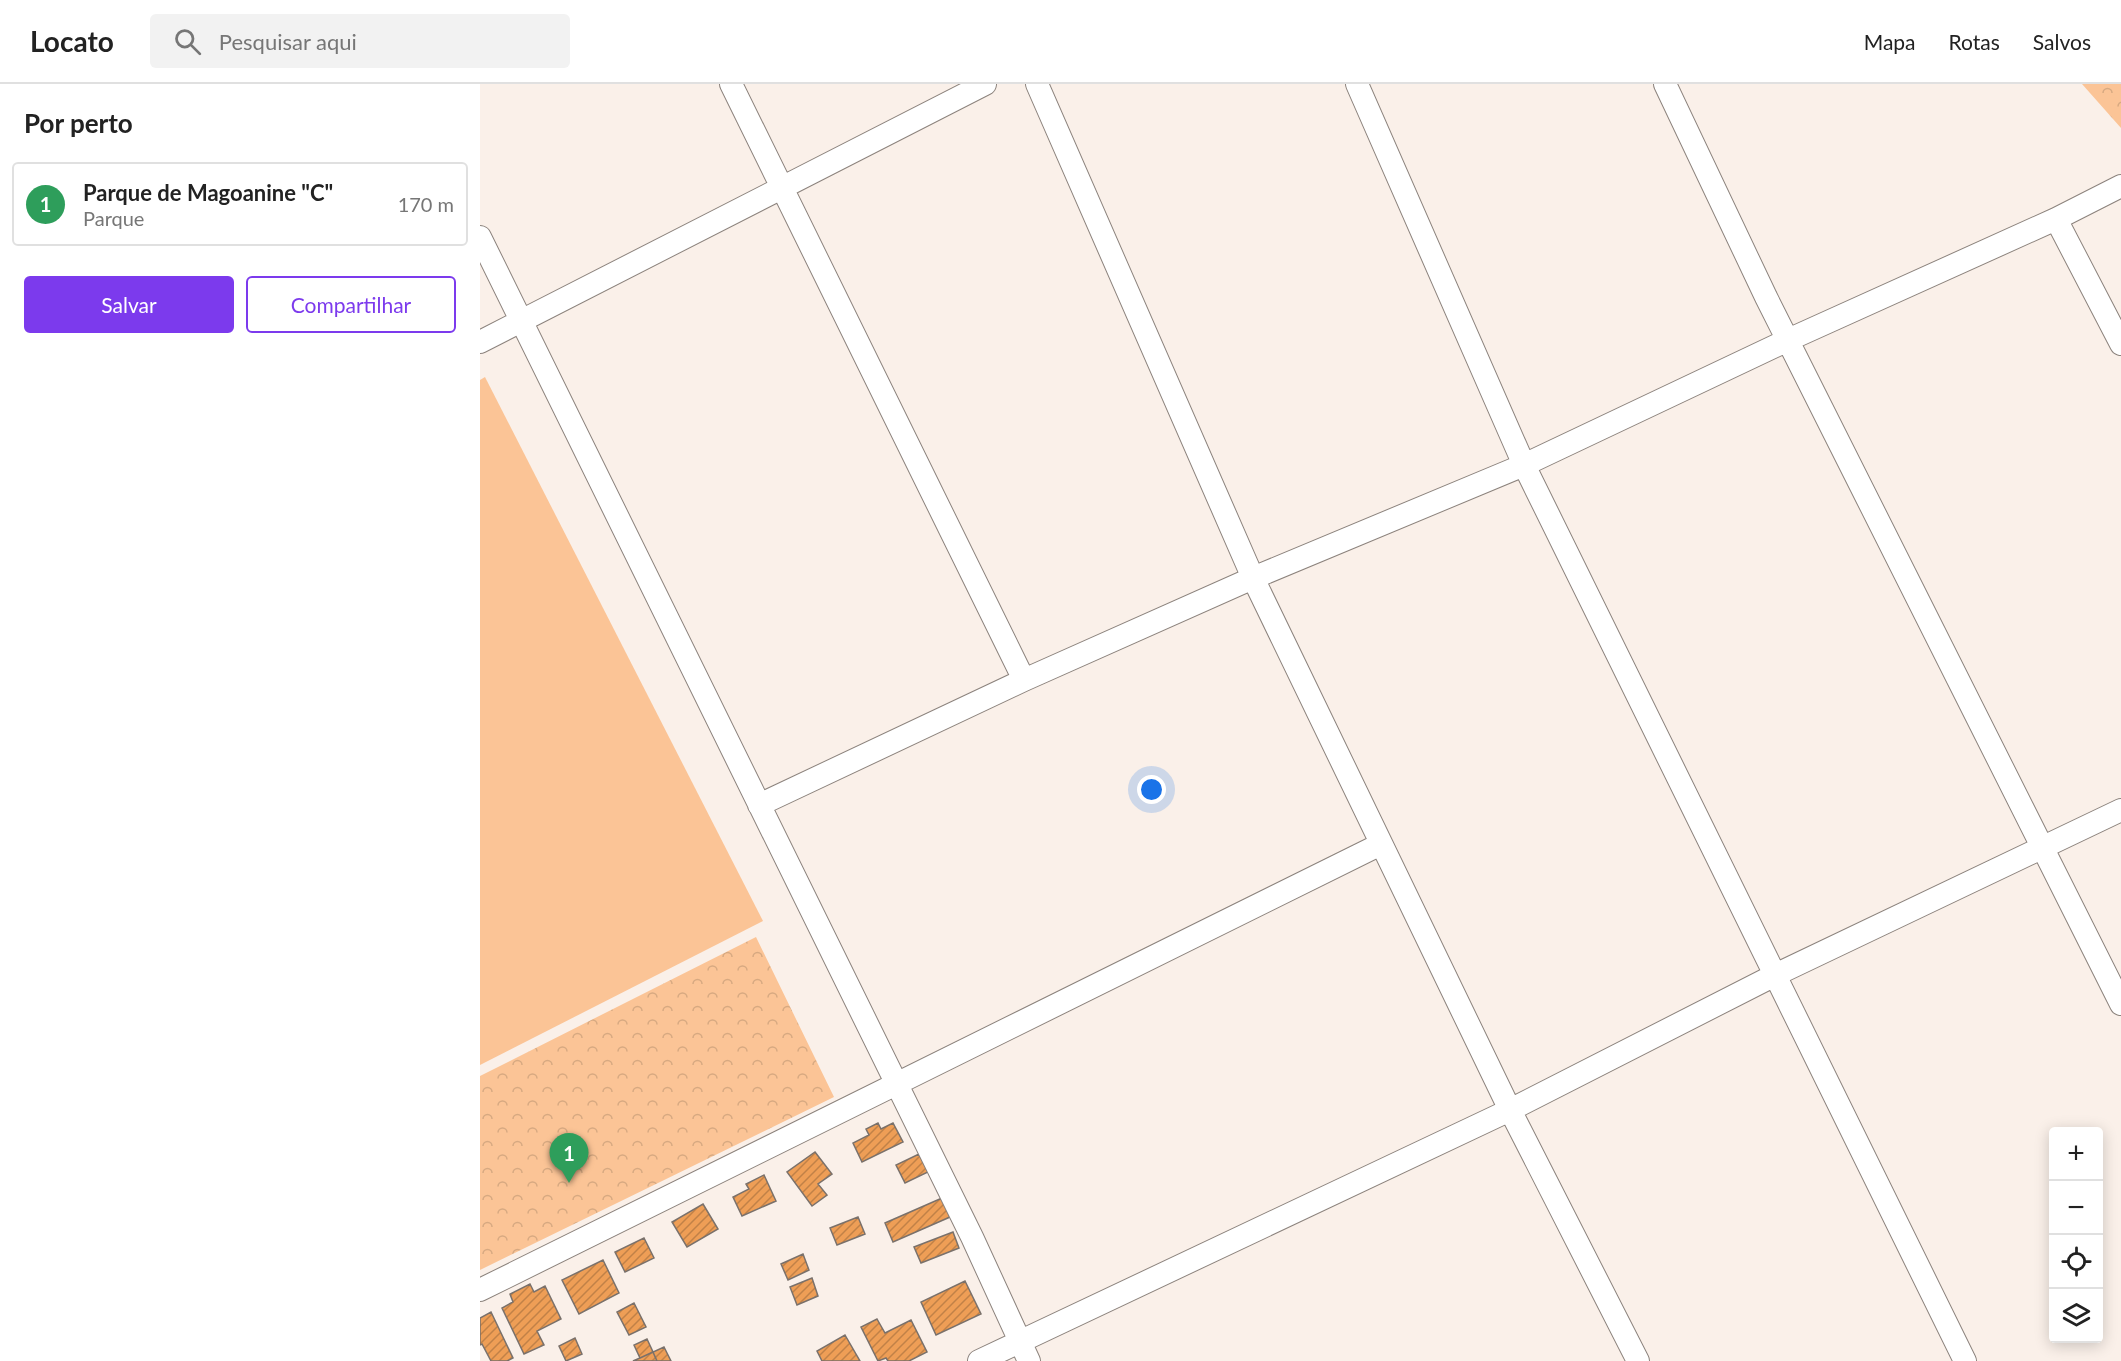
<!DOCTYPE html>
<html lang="pt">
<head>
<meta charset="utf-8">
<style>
	:root { --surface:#fff; --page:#f2f2f2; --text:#222; --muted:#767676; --line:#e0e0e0; --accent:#7c3aed }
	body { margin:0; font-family:Lato,sans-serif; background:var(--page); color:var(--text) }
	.controls { position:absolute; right:18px; bottom:18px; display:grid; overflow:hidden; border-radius:6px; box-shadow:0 3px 15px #0003 }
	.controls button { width:54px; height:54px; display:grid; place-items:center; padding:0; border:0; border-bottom:2px solid var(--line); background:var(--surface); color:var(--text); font:30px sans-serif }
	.you { position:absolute; left:672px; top:706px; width:21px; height:21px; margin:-15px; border:4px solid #fff; border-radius:50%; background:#1a73e8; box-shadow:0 0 0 9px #1a73e833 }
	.badge { display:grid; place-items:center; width:39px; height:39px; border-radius:50%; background:var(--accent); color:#fff; font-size:20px; font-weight:700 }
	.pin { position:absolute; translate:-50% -50px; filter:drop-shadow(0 2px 3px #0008) }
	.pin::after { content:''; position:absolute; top:32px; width:21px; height:18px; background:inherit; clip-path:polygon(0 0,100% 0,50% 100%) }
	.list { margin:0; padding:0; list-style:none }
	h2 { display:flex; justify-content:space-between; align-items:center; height:78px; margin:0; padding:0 24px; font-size:26px }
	h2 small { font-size:20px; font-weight:400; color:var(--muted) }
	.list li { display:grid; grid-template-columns:39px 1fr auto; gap:18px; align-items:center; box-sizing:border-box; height:84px; margin:0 12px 12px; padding:0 12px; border:2px solid var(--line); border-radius:6px }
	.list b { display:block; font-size:22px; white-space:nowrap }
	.list p { margin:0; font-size:20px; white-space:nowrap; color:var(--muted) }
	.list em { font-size:20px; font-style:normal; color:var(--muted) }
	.actions { display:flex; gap:12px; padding:18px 24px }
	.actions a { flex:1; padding:14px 0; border:2px solid var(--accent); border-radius:6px; text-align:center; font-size:21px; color:var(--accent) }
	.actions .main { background:var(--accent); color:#fff }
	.icon { flex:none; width:33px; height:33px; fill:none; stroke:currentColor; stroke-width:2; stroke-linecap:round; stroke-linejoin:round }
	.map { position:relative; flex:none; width:1641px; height:1277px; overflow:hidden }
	header { display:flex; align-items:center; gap:36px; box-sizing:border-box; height:84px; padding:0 30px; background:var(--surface); border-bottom:2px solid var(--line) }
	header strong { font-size:28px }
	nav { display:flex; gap:33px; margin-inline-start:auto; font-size:21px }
	.search { width:420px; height:54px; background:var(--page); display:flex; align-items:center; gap:15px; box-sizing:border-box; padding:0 21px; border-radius:6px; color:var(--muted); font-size:22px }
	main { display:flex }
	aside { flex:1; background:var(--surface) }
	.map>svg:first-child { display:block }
	.grass { fill:#fbc496 }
	.forest { fill:url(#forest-crowns) }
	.building { fill:url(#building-hatch); stroke:#7a716b; stroke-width:1.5 }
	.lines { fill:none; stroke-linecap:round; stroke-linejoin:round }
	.minor-casing { stroke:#8c837d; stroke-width:24 }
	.minor { stroke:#fff; stroke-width:22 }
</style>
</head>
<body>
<header>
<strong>Locato</strong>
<div class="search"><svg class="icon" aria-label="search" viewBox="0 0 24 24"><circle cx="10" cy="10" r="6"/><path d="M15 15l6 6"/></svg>Pesquisar aqui</div>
<nav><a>Mapa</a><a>Rotas</a><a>Salvos</a></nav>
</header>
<main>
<aside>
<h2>Por perto<small></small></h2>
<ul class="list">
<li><span class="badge" style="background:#2e9e5b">1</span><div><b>Parque de Magoanine &quot;C&quot;</b><p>Parque</p></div><em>170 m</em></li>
</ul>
<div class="actions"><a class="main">Salvar</a><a>Compartilhar</a></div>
</aside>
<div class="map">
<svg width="1641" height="1277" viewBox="0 0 1641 1277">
	<defs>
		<pattern id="forest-crowns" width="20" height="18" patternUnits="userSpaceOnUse" patternTransform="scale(1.5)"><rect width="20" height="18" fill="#fbc496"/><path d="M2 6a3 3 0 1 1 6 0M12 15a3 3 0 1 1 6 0" fill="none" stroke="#d7a981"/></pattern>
		<pattern id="building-hatch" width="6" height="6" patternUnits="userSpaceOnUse" patternTransform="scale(1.5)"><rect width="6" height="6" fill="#ee9e56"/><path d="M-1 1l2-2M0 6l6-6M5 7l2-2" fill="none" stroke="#c18147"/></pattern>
	</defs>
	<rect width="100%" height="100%" fill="#faf0e9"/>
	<!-- grass -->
	<path class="grass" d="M5 293 283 837 0 981V296Z"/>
	<!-- forest -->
	<path class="forest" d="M1602 0H1641V44Z
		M276 853 354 1013 0 1186V992Z"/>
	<!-- building -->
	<path class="building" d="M398 1039 401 1045 413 1039 423 1058 382 1078 373 1059 389 1051 386 1045Z
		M335 1068 352 1090 338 1100 347 1111 332 1122 307 1088Z
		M439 1070 448 1088 425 1099 416 1081Z
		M284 1091 296 1117 262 1132 253 1113 269 1105 266 1100Z
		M462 1114 470 1133 413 1158 405 1139Z
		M223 1120 238 1145 207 1163 192 1138Z
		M378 1133 385 1150 357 1161 350 1144Z
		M473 1148 479 1164 441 1179 434 1163Z
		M164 1154 174 1174 145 1188 135 1168Z
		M323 1170 329 1186 308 1196 301 1180Z
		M123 1176 139 1209 99 1230 82 1196Z
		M332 1194 338 1212 317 1221 310 1203Z
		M485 1197 501 1230 456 1251 441 1218Z
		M50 1200 54 1208 65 1202 81 1235 57 1247 64 1261 44 1270 22 1224 33 1218 30 1210Z
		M154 1219 166 1243 149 1251 137 1228Z
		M11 1228 33 1274 27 1277H11L2 1260 0 1261V1234Z
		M397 1235 405 1249 431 1236 447 1268 429 1277H408L406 1274 398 1277 381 1243Z
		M365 1251 380 1277H342L337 1267Z
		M95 1254 102 1270 86 1277 79 1262Z
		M167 1255 173 1268 160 1274 154 1261Z
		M184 1263 191 1277H177L173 1268Z
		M173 1268 177 1277H153L160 1274Z"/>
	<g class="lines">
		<!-- minor casing -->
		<g class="minor-casing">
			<path id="minor" d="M251 0 544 596
				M557 0 773 494 1030 1026 1158 1277
				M877 0 1044 381 1308 256 1576 135 1641 102
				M1185 0 1286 213 1641 920
				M1576 135 1641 260
				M0 153 492 1153 549 1277
				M0 258 505 0
				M279 721 544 596 773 494 1044 381 1485 1277
				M0 1206 901 760
				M499 1277 1030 1026 1295 891 1641 726"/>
		</g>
		<!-- minor -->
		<use href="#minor" class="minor"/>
	</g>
</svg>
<div class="controls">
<button>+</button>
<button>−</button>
<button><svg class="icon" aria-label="locate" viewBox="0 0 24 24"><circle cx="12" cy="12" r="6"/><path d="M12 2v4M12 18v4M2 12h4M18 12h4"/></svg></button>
<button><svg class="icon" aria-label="layers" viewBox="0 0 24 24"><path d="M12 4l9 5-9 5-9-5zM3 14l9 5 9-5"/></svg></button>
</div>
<div class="you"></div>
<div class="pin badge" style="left:89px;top:1099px;background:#2e9e5b">1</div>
</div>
</main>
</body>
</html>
